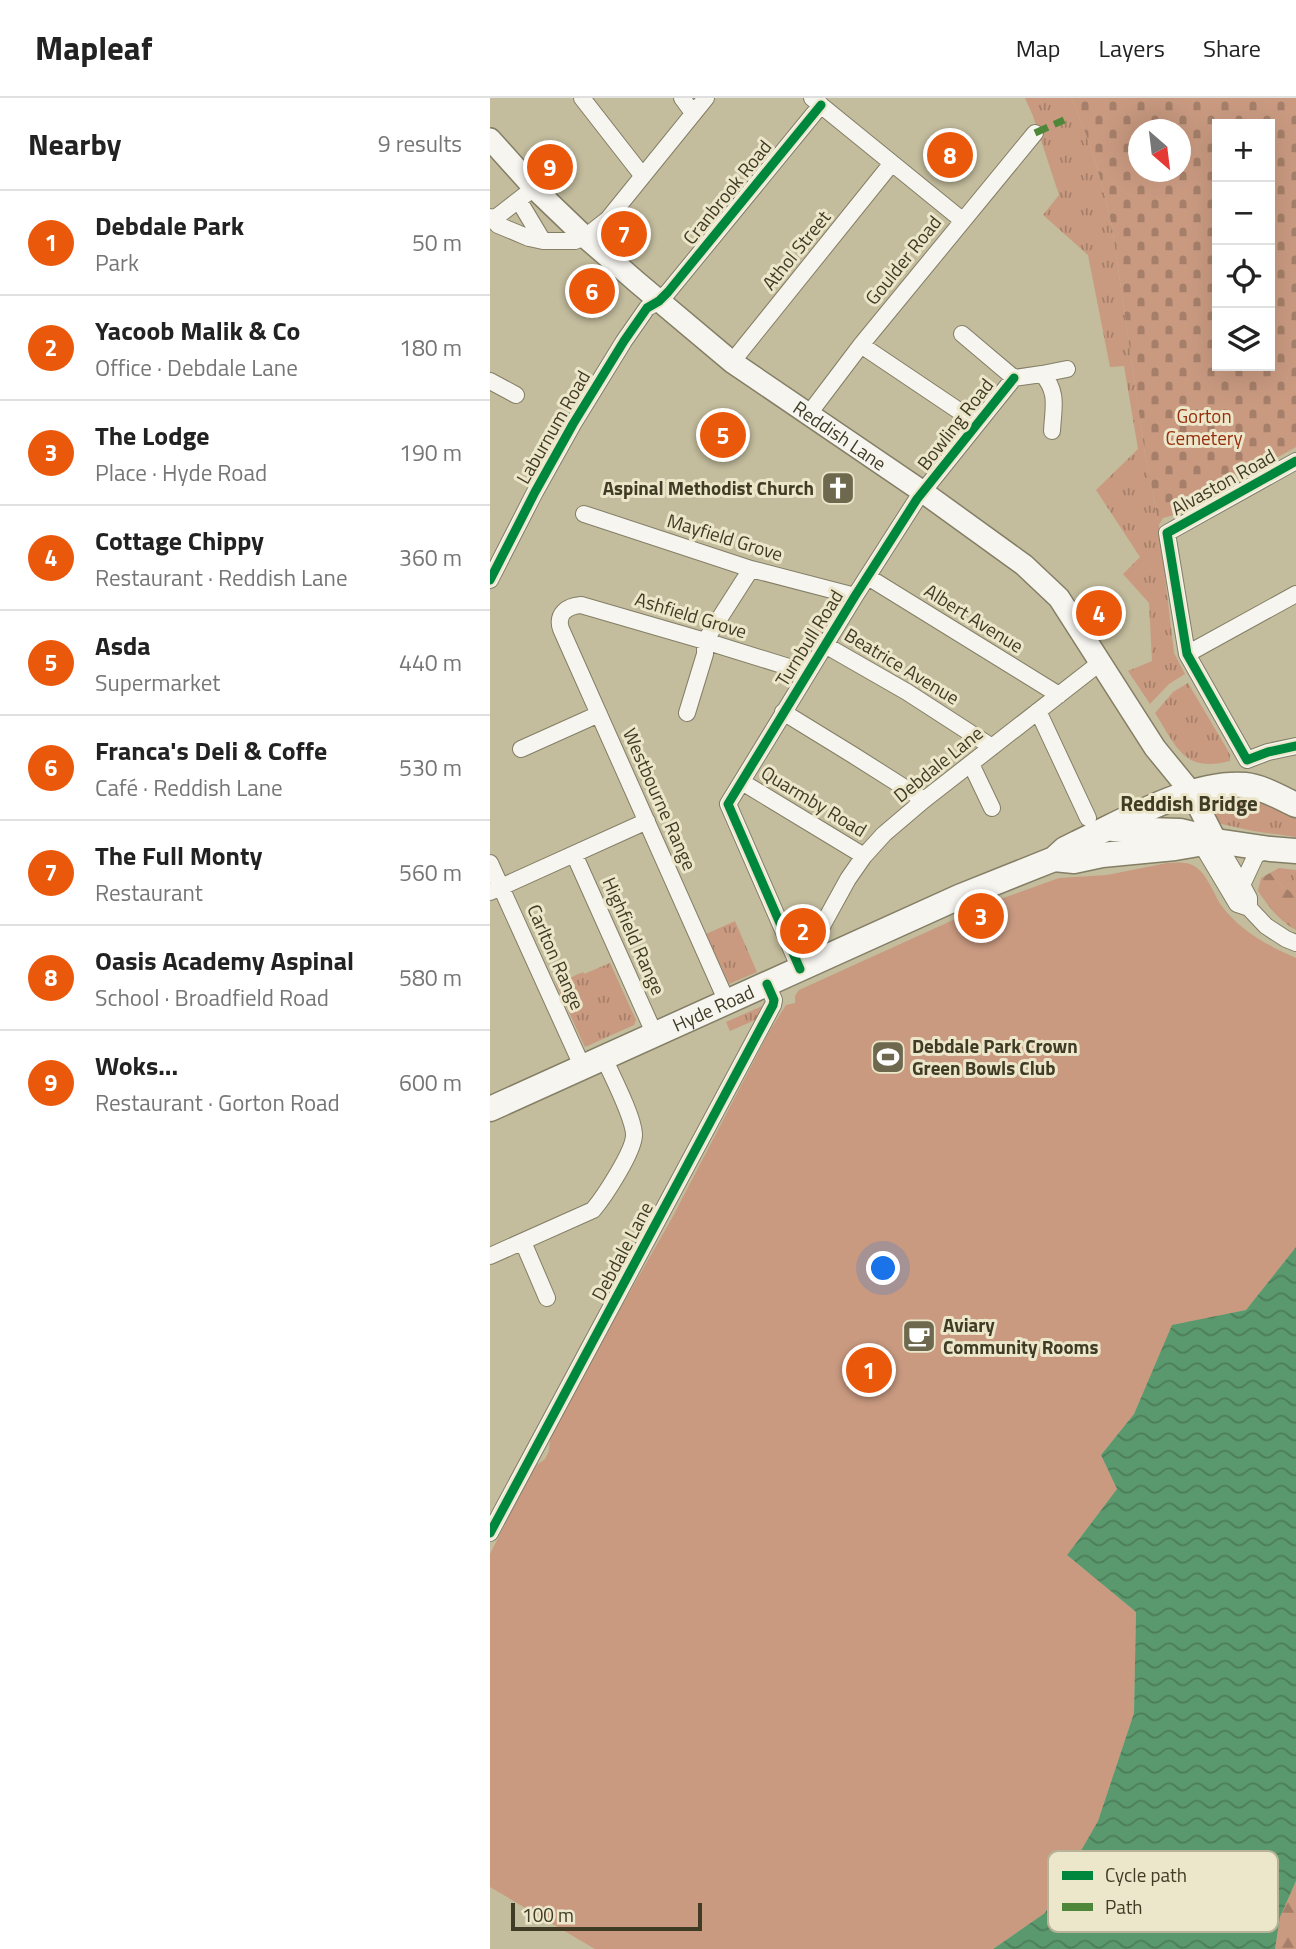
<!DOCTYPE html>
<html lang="en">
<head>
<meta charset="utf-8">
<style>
	:root { --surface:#fff; --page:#f6f6f6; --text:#222; --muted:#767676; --line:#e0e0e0; --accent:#ea580c }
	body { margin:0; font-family:"Titillium Web",sans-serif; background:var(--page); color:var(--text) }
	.controls { position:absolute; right:21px; top:21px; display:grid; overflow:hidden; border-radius:0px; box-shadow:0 7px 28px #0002 }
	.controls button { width:63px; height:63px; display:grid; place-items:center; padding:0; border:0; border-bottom:2px solid var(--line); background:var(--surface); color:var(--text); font:35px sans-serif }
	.compass { position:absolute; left:638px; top:21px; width:63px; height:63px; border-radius:50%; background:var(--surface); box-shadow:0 7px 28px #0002; rotate:152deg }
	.scale { position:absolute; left:21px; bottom:18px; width:191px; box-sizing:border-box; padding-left:7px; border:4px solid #403b24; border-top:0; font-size:19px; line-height:24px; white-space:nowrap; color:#403b24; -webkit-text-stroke:5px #ece6ca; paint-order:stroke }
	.you { position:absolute; left:394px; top:1171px; width:24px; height:24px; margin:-18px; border:5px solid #fff; border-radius:50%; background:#1a73e8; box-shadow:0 0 0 10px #1a73e833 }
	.badge { display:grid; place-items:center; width:46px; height:46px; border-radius:50%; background:var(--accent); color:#fff; font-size:23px; font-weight:700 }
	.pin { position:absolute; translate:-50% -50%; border:4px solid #fff; box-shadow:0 2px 7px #0006 }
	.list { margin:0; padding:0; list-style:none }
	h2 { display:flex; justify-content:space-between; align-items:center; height:91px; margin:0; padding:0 28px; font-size:30px }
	h2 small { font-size:23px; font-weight:400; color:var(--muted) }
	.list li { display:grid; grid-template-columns:46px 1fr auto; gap:21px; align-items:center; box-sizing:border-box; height:105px; padding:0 28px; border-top:2px solid var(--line) }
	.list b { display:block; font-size:26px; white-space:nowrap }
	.list p { margin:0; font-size:23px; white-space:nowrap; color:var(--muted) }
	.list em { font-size:23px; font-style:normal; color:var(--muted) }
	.icon { flex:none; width:38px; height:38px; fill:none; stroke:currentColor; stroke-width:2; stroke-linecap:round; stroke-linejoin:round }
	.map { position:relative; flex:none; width:806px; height:1851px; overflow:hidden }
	header { display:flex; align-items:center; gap:42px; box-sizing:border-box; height:98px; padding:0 35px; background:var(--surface); border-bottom:2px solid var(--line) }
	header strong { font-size:33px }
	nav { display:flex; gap:38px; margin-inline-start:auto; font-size:24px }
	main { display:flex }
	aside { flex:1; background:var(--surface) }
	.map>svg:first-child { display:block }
	.grass { fill:url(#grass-tufts) }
	.forest { fill:url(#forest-firs) }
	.cemetery { fill:url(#cemetery-stones); fill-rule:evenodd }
	.park { fill:#c99a80 }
	.water { fill:url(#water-waves) }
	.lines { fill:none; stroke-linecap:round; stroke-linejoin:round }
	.minor-casing { stroke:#837e65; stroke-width:18 }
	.major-casing { stroke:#837e65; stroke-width:24 }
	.highway-casing { stroke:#837e65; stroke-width:27 }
	.minor { stroke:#f6f5f0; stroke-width:16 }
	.major { stroke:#f6f5f0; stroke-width:21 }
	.highway { stroke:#f6f5f0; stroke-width:24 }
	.quiet { stroke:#4e8739; stroke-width:7; stroke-dasharray:14 7; stroke-linecap:butt }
	.cycleway-casing { stroke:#ece6ca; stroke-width:13 }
	.cycleway { stroke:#00873e; stroke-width:9 }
	.labels { text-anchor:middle; stroke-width:6; stroke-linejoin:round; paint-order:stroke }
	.street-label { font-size:19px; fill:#403b24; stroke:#ece6ca }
	.park-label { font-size:19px; fill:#962e0d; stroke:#ece6ca }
	.poi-label { font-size:19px; font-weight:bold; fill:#403b24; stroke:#ece6ca; text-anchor:start }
	.neighbourhood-label { font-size:21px; font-weight:bold; fill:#403b24; stroke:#ece6ca }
	.key { fill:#ece6ca; stroke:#b8b398; stroke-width:2 }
	.key-label { font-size:19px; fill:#403b24 }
</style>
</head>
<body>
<header>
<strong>Mapleaf</strong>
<nav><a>Map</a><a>Layers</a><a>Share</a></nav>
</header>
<main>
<aside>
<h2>Nearby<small>9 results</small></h2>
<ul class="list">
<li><span class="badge">1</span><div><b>Debdale Park</b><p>Park</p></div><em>50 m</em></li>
<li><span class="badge">2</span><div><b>Yacoob Malik &amp; Co</b><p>Office · Debdale Lane</p></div><em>180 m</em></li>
<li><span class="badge">3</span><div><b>The Lodge</b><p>Place · Hyde Road</p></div><em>190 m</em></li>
<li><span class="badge">4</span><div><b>Cottage Chippy</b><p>Restaurant · Reddish Lane</p></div><em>360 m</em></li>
<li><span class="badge">5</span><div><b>Asda</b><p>Supermarket</p></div><em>440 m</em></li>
<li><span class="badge">6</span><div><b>Franca's Deli &amp; Coffe</b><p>Café · Reddish Lane</p></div><em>530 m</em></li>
<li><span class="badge">7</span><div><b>The Full Monty</b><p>Restaurant</p></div><em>560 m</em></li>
<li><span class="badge">8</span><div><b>Oasis Academy Aspinal</b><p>School · Broadfield Road</p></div><em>580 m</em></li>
<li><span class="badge">9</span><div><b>Woks...</b><p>Restaurant · Gorton Road</p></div><em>600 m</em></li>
</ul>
</aside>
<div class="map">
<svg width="806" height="1851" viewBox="0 0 806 1851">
	<defs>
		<pattern id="grass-tufts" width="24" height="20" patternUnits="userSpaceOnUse" patternTransform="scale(1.75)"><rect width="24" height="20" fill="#c99a80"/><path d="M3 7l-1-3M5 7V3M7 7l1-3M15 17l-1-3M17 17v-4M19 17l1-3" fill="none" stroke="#a57f69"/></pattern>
		<pattern id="forest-firs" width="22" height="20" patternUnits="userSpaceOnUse" patternTransform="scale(1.75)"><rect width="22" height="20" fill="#c99a80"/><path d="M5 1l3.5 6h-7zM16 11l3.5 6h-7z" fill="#a57f69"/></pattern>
		<pattern id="cemetery-stones" width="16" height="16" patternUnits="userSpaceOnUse" patternTransform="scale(1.75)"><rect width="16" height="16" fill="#c99a80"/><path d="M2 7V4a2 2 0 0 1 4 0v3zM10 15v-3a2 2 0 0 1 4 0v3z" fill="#a57f69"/></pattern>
		<pattern id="water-waves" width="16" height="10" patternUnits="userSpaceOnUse" patternTransform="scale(1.75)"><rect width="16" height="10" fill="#5a986d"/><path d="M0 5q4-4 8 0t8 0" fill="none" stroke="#4c7d59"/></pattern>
	</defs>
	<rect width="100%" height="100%" fill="#c3bc9d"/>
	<!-- grass -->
	<path class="grass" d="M535 0H581C600 41 612 83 622 128L655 356 669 427 684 555 695 576 679 586 660 606 638 573 662 563 659 505 633 476 650 459 606 392 648 351 634 268 620 269 598 157 553 117 569 97 543 18Z
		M698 585 737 651 740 657V663C693 675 687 649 665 615L683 594Z
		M732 699H765L806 716V739L763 733 727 725 716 704Z
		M789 770 806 772V797L792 788 780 775Z
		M245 823 267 874 239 886 216 836Z
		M120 865 146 922 144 927 95 949 66 886 93 874 94 876Z
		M279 905 272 919 240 933 236 924Z"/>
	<!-- forest -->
	<path class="forest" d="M780 775 792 788 806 797V832C790 824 778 808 768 793L771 780Z
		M806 1783V1851H785L790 1819Z"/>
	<!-- cemetery -->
	<path class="cemetery" d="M581 0H806V349L684 417 673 420 669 427 655 356 622 128C612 83 600 41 581 0ZM727 26H780V268H727ZM648 32H690V74H648Z"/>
	<!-- park -->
	<path class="park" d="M677 765C686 765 696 763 704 768 717 775 723 795 731 807 749 832 778 848 806 860V1149L756 1212 682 1228 644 1316 611 1357 627 1391 577 1457 646 1514 644 1615 608 1723 555 1815 503 1851H105L0 1789V1456L31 1394 39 1373 55 1361 59 1353 61 1332 182 1120 280 932 296 907 305 905V898L309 892 505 803 569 780 617 777Z"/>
	<!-- water -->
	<path class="water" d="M806 1149V1783L790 1819 785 1851H503L555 1815 608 1723 644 1615 646 1514 577 1457 627 1391 611 1357 644 1316 682 1227 756 1212Z"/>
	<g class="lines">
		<!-- minor casing -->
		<g class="minor-casing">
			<path id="minor" d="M92 0 152 77
				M192 0 203 15
				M322 0 472 122
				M29 103 53 143
				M0 119 8 127 39 140 53 143H85L95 139 118 121 216 0
				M4 121 44 90
				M472 236 524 280 552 276 577 271
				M371 247 487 325
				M242 264 402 65
				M552 276C569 294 563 311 562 333
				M0 283 26 297
				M318 317 371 247 545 35
				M806 363 677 435 697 556 757 662 778 654 806 648
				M94 416 261 471 365 498
				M378 479 569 597
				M0 482 45 394 83 326 134 243 157 210 169 203 178 194 331 7
				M335 547 417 594 502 649
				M697 556 806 496
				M548 613 598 720
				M293 614 363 657 434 702
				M197 615 215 556V543L261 471
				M31 651 109 616
				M481 666 502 710
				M252 684 374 758
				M726 743 752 787
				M710 744 747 806 759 810 776 828 796 841 806 845
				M84 756 165 937
				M0 765 93 970
				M0 794 157 723
				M759 810V800L752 787 766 757 780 751
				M332 861 325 846V841L358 781 374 758 394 736 434 702 611 564
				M310 871 238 706 365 498 427 401 524 280
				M237 904 71 531C66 516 77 508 91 507L215 543 318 575
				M33 1144 57 1200
				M0 1158 103 1112C114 1099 145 1052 144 1036 143 1018 122 978 114 960
				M0 1435 283 907 284 902 277 886"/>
		</g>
		<!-- major casing -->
		<g class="major-casing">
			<g id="major">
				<path id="s1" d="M0 41 44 90 95 139 148 185 242 264 433 394 534 467 569 500 665 650 701 694 726 743"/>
			</g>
		</g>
		<!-- highway casing -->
		<g class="highway-casing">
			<g id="highway">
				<path d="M623 731 690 733 715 739"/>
				<path d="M564 761 584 763 612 757 685 750 726 743 780 751 806 753"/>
				<path id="s2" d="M0 1011 469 799 564 761 575 751 587 745C636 722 701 683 755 687 773 689 791 700 806 707"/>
			</g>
		</g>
		<!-- minor -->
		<use href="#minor" class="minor"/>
		<!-- major -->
		<use href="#major" class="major"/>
		<!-- highway -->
		<use href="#highway" class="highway"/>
		<!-- quiet -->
		<path class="quiet" d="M545 35 574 22"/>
		<!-- cycleway casing -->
		<g class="cycleway-casing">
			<path id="cycleway" d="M806 363 677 435 697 556 757 662 778 654 806 648
				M0 482 45 394 83 326 134 243 157 210 169 203 178 194 331 7
				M310 871 238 706 365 498 427 401 524 280
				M0 1435 283 907 284 902 277 886"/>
		</g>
		<!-- cycleway -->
		<use href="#cycleway" class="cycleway"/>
	</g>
	<!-- icons -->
	<defs>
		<g id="church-square" transform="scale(1.75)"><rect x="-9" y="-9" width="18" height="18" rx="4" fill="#6e684e" stroke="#ece6ca"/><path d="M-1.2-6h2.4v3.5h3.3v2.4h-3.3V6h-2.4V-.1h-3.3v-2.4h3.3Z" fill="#fff"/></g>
		<g id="stadium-square" transform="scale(1.75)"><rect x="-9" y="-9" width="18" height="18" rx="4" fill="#6e684e" stroke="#ece6ca"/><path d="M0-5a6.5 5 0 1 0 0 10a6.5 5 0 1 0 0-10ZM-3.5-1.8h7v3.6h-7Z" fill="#fff"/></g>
		<g id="cafe-square" transform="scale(1.75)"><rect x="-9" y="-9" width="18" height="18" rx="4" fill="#6e684e" stroke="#ece6ca"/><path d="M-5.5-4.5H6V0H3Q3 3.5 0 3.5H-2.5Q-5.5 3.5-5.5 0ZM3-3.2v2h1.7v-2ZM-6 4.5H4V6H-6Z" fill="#fff"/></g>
	</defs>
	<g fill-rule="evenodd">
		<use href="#church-square" x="348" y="390"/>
		<use href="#stadium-square" x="398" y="959"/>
		<use href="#cafe-square" x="429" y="1238"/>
	</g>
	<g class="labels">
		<!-- street labels -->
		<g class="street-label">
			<text transform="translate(237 94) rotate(-51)" y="7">Cranbrook Road</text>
			<text transform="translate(306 152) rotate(-51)" y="7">Athol Street</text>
			<text transform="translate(413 162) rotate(-51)" y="7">Goulder Road</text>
			<text transform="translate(465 326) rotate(-52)" y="7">Bowling Road</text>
			<text transform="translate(63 329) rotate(-60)" y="7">Laburnum Road</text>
			<text dy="7" stroke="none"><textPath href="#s1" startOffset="460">Reddish Lane</textPath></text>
			<text transform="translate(733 384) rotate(-29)" y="7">Alvaston Road</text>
			<text transform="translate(235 439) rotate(17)" y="7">Mayfield Grove</text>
			<text transform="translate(201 517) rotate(17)" y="7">Ashfield Grove</text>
			<text transform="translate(484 520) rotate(32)" y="7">Albert Avenue</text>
			<text transform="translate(319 540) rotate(-58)" y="7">Turnbull Road</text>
			<text transform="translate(412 568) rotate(31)" y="7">Beatrice Avenue</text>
			<text transform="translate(448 666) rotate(-39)" y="7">Debdale Lane</text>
			<text transform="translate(170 701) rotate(66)" y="7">Westbourne Range</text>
			<text transform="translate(324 703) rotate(31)" y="7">Quarmby Road</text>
			<text transform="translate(144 838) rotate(66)" y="7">Highfield Range</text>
			<text transform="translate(66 859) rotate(66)" y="7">Carlton Range</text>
			<text dy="7" stroke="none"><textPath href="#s2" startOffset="245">Hyde Road</textPath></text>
			<text transform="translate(132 1153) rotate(-62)" y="7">Debdale Lane</text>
		</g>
		<!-- park labels -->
		<g class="park-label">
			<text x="714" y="325">Gorton<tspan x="714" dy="22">Cemetery</tspan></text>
		</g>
		<!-- poi labels -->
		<g class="poi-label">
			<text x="324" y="397" text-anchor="end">Aspinal Methodist Church</text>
			<text x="422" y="955">Debdale Park Crown<tspan x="422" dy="22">Green Bowls Club</tspan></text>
			<text x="453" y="1234">Aviary<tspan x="453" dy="22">Community Rooms</tspan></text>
		</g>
		<!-- neighbourhood labels -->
		<g class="neighbourhood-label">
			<text x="699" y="713">Reddish Bridge</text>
		</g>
	</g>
	<!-- legend -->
	<rect x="558" y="1753" width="230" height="81" rx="10" class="key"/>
	<rect x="572" y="1773" width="31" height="9" fill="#00873e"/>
	<rect x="572" y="1805" width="31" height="8" fill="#4e8739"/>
	<g class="key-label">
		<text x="615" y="1784">Cycle path</text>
		<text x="615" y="1816">Path</text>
	</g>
</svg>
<div class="controls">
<button>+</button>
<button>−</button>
<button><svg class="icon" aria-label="locate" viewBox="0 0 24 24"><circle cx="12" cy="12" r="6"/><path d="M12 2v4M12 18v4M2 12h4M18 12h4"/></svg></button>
<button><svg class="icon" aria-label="layers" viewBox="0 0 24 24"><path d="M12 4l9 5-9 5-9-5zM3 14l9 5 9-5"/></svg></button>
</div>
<svg class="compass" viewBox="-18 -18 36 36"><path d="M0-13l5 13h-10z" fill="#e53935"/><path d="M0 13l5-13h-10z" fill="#767676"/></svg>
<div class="scale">100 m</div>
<div class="you"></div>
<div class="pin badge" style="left:379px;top:1272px">1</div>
<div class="pin badge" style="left:313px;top:833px">2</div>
<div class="pin badge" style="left:491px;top:818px">3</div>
<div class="pin badge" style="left:609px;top:515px">4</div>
<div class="pin badge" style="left:233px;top:337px">5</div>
<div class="pin badge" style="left:102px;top:193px">6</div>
<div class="pin badge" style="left:134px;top:136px">7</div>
<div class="pin badge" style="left:460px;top:57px">8</div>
<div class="pin badge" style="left:60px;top:69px">9</div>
</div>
</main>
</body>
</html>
